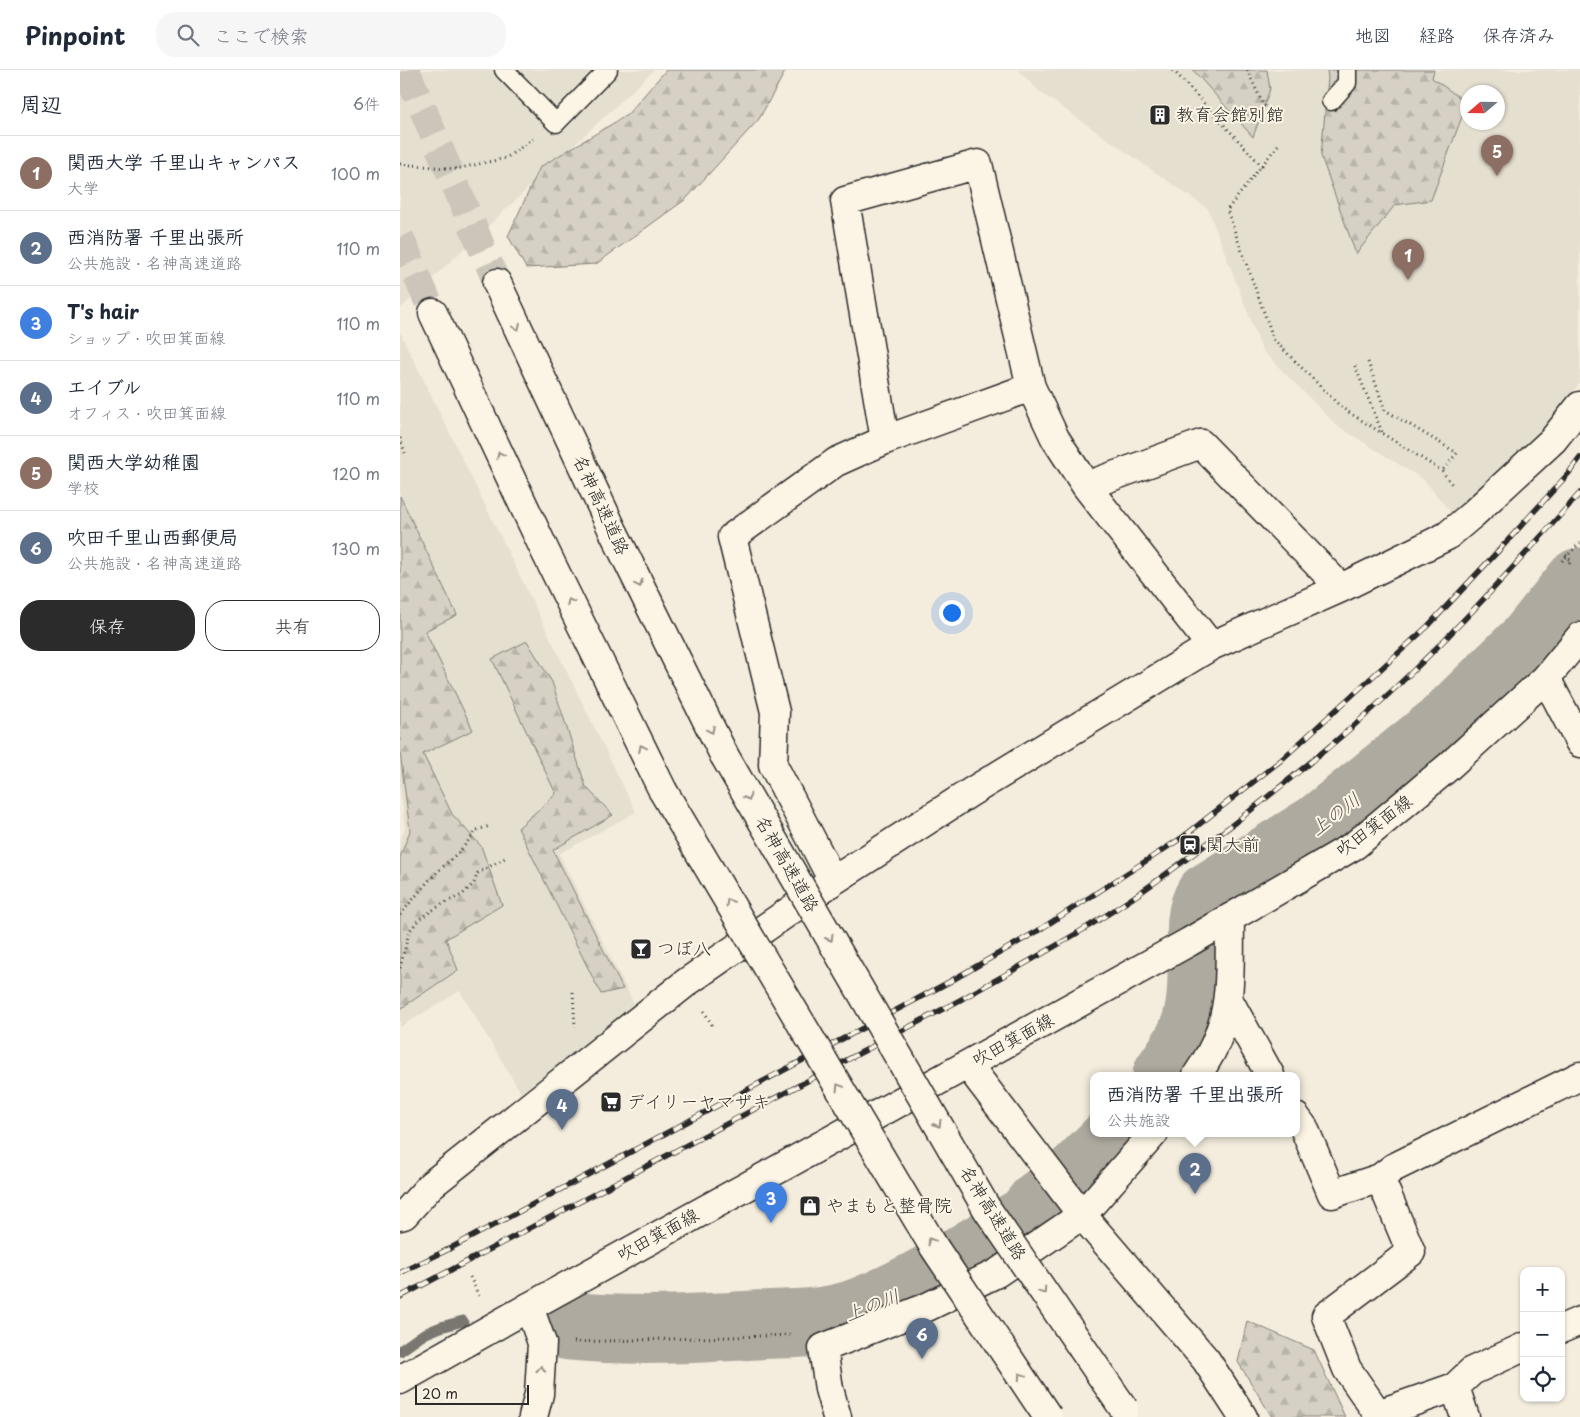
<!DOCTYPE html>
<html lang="ja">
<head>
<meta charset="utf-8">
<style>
	:root { --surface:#fff; --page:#f6f6f7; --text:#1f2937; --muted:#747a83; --line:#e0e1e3; --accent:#2b2b2b }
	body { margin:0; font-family:"Playpen Sans","Klee One",sans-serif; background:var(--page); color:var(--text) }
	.controls { position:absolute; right:15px; bottom:15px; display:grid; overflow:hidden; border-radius:10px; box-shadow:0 1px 4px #0004 }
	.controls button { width:45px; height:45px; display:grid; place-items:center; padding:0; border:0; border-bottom:1px solid var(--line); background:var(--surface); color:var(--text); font:25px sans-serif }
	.compass { position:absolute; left:1060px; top:15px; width:45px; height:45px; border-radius:50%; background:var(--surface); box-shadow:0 1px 4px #0004; rotate:250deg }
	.scale { position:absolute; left:15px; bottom:12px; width:114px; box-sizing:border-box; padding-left:5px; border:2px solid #2b2b2b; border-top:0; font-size:14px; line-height:18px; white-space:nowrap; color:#2b2b2b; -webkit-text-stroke:4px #fcf5e5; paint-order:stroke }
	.you { position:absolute; left:551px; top:542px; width:18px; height:18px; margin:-12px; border:4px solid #fff; border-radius:50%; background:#1a73e8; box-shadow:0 0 0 8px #1a73e833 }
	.badge { display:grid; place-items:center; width:32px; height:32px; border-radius:50%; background:var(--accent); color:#fff; font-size:16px; font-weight:700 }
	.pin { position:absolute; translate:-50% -41px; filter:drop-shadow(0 1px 2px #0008) }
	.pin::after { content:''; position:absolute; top:26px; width:18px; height:15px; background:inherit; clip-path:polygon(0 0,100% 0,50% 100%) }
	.popup { position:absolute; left:690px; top:1002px; width:210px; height:65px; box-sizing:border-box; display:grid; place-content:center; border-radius:10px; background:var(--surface); filter:drop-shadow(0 1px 4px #0005); font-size:16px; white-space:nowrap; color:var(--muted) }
	.popup b { font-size:19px; color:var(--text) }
	.popup::after { content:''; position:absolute; left:50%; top:100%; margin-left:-10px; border:10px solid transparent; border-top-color:var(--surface) }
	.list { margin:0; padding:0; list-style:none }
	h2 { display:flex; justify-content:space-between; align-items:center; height:65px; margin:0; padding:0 20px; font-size:21px }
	h2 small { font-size:16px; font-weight:400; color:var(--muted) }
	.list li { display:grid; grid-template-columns:32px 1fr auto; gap:15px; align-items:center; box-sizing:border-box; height:75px; padding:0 20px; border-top:1px solid var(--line) }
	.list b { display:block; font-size:19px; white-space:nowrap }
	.list p { margin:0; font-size:16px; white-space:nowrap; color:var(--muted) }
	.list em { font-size:16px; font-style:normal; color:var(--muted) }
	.actions { display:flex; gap:10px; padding:15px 20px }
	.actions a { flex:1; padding:11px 0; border:1px solid var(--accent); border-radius:20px; text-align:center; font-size:18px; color:var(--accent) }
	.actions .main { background:var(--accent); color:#fff }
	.icon { flex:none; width:28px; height:28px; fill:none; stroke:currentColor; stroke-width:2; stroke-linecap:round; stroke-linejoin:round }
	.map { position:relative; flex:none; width:1180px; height:1347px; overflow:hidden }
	header { display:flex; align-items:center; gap:30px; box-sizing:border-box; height:70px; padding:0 25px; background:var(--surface); border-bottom:1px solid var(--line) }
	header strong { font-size:24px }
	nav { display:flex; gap:28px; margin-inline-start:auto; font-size:18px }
	.search { width:350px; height:45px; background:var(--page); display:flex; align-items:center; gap:12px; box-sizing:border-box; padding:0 18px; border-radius:20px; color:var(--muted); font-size:19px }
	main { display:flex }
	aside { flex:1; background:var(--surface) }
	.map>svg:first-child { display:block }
	.built { fill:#e5dfd0; fill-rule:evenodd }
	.forest { fill:url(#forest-firs); stroke:#807e78 }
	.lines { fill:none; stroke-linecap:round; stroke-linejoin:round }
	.stream { stroke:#7a7771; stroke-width:11 }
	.river { stroke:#afaaa0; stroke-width:69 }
	.highway-tunnel { stroke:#ccc6ba; stroke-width:28; stroke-dasharray:28 14; stroke-linecap:butt }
	.lane-casing { stroke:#2b2b2b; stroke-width:21 }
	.street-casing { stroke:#2b2b2b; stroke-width:31 }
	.secondary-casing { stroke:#2b2b2b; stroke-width:31 }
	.highway-casing { stroke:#2b2b2b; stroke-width:31 }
	.path { stroke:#2b2b2b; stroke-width:3; stroke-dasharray:1 4; stroke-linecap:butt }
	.lane { stroke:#fcf5e5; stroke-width:18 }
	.street { stroke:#fcf5e5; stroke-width:28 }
	.secondary { stroke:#fcf5e5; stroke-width:28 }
	.highway { stroke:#fcf5e5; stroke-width:28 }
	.rail-casing { stroke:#2b2b2b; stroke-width:5.5 }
	.rail { stroke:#fcf5e5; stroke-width:4; stroke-dasharray:11; stroke-linecap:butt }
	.highway-bridge-casing { stroke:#2b2b2b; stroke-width:31; stroke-linecap:butt }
	.highway-bridge { stroke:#fcf5e5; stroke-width:28 }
	.oneway { stroke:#949088 }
	.labels { text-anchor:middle; stroke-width:4; stroke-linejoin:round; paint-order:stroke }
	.poi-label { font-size:18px; fill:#2b2b2b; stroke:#fcf5e5; text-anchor:start }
	.street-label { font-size:18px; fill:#2b2b2b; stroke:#fcf5e5 }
	.water-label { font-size:19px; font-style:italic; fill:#595754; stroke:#fcf5e5 }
</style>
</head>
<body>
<header>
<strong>Pinpoint</strong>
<div class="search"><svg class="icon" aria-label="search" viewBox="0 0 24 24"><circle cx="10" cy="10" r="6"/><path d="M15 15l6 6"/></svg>ここで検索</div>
<nav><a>地図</a><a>経路</a><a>保存済み</a></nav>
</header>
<main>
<aside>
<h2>周辺<small>6件</small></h2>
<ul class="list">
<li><span class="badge" style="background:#8d6e63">1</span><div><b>関西大学 千里山キャンパス</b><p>大学</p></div><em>100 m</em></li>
<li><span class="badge" style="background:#5c6f8a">2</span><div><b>西消防署 千里出張所</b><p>公共施設 · 名神高速道路</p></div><em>110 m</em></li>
<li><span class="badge" style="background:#3f7fe0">3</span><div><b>T's hair</b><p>ショップ · 吹田箕面線</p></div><em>110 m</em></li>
<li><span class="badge" style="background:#5c6f8a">4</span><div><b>エイブル</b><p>オフィス · 吹田箕面線</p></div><em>110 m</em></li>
<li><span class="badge" style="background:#8d6e63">5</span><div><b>関西大学幼稚園</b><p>学校</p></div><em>120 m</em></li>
<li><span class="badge" style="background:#5c6f8a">6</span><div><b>吹田千里山西郵便局</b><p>公共施設 · 名神高速道路</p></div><em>130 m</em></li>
</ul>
<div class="actions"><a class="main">保存</a><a>共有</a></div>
</aside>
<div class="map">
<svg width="1180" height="1347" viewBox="0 0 1180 1347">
	<defs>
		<pattern id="forest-firs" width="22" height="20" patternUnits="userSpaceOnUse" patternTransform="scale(1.25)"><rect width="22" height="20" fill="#d6d1c4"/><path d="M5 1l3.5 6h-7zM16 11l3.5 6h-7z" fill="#b8b4a9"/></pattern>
	</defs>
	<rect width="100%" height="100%" fill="#f4edde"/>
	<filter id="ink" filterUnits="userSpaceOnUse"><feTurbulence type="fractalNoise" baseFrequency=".02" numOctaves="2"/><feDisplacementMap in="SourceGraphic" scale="10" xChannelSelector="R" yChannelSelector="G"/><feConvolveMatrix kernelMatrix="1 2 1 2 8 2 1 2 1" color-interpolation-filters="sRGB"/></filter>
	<g filter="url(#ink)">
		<!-- built -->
		<path class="built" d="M0 0H254L0 239Z
			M618 0H1180V313L1143 359 1052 444 1024 410 936 355 862 280 808 139 640 22ZM1068 22H1098V52H1068Z
			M0 262 236 742 159 784 236 938 121 1023 60 921 0 957V771L5 758 0 718Z"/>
		<!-- forest -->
		<path class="forest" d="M266 0H386L359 49 286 129 196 194 126 198 108 166 140 97 227 45Z
			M793 0H867L870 19 853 67Z
			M927 0H1034L1032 8 1067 33 1031 130 995 135 956 184 921 86 928 8Z
			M0 426 57 545 25 561 73 660 23 684 52 744 81 776 102 835 46 869 58 900 0 939V787L10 761 0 682Z
			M127 571 152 612 186 717 213 745 153 780 223 919 201 924 118 758 156 724 92 589Z
			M847 1251 914 1280 945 1347H872L838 1292Z"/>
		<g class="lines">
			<!-- stream -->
			<path class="stream" d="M0 1281 24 1264 41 1257 63 1251"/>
			<!-- river -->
			<path class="river" d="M767 1005C777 991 788 976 794 959 801 941 802 921 802 902 804 878 796 849 809 827L921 757 1044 658 1131 573 1180 512
				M169 1256C233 1262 292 1259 355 1255 392 1253 429 1255 463 1241 522 1218 575 1182 629 1149L641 1134 679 1105 721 1063"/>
			<!-- highway-tunnel -->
			<path class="highway-tunnel" d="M6 0 97 213
				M0 167 33 243"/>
			<!-- lane casing -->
			<g class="lane-casing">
				<path id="lane" d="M104 0 156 53 208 0
					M931 31 947 13V0"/>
			</g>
			<!-- street casing -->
			<g class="street-casing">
				<path id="street" d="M485 370 631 317
					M686 416 811 576
					M1146 608 1180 673
					M433 811 373 695 375 642 332 467 436 392 485 370 445 131 578 94 631 317 655 368 686 416 801 374 941 518
					M828 929 870 1005
					M797 1005C806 992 814 979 819 964 833 928 829 886 830 848
					M896 1047 904 1058 932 1124 980 1108 1011 1182 926 1246 947 1299 978 1344 1055 1317 1065 1347
					M980 1108 993 1098 1180 1006
					M0 1146 4 1145 31 1115 287 912 433 811 571 722 811 576 941 518 1047 466 1073 444 1153 370 1180 336
					M129 1237 142 1273 139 1324 133 1347
					M1161 1259 1180 1251
					M1055 1317 1072 1301 1124 1277
					M437 1347 429 1319 423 1278 525 1238 597 1203 682 1145 754 1063"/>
			</g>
			<!-- secondary casing -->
			<g class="secondary-casing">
				<path id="secondary" d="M568 995 682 1145 806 1290 843 1347
					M0 1310 129 1237 789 872 955 775 1047 698 1146 608 1180 567"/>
			</g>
			<!-- highway casing -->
			<g class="highway-casing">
				<path id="highway" d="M97 213 213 461 324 685
					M33 243 146 483 263 721"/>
			</g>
			<!-- path -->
			<path class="path" d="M773 0 862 96
				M847 0 864 36 880 46
				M878 75 827 140 874 270 942 338 1042 401 1053 416
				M0 94 56 99 106 88 133 69
				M968 292 985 340 1057 383 1042 401
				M955 296 982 362
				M0 368 5 383
				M1166 485 1171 491 1168 496
				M1162 491 1180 473
				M0 845 30 809 61 780 77 760 90 756
				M0 898 9 862 19 849 44 833 62 825 74 813 78 803 105 788
				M173 922 175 957
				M304 941 313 957
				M70 1207 80 1228
				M174 1272 393 1265"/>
			<!-- lane -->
			<use href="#lane" class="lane"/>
			<!-- street -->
			<use href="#street" class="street"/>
			<!-- secondary -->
			<use href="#secondary" class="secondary"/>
			<!-- highway -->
			<use href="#highway" class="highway"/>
			<!-- rail casing -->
			<g class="rail-casing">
				<path id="rail" d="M0 1203 47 1180 549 912 636 862 783 767 880 691 1028 556 1101 478 1168 404 1180 388
					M0 1227 560 930C617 898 676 866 731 829 765 806 798 780 832 755 879 718 925 682 969 642 1045 574 1113 498 1180 423"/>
			</g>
			<!-- rail -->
			<use href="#rail" class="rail"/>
			<!-- highway-bridge casing -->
			<g class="highway-bridge-casing">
				<path id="highway-bridge" d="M324 685 587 1139 724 1339
					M263 721 534 1177 648 1347"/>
			</g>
			<!-- highway-bridge -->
			<use href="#highway-bridge" class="highway-bridge"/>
		</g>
		<!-- one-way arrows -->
		<defs><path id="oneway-chevron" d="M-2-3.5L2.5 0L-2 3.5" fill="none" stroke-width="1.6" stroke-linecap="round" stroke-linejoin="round" transform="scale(1.25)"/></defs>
		<g class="oneway">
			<use href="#oneway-chevron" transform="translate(117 257) rotate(65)"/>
			<use href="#oneway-chevron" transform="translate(100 385) rotate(-115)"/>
			<use href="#oneway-chevron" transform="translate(239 514) rotate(64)"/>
			<use href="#oneway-chevron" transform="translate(170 532) rotate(-116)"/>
			<use href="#oneway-chevron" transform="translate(311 660) rotate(64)"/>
			<use href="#oneway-chevron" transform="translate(242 678) rotate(-116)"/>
			<use href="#oneway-chevron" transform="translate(348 727) rotate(60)"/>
			<use href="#oneway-chevron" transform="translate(329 832) rotate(-121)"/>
			<use href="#oneway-chevron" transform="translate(430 868) rotate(60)"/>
			<use href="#oneway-chevron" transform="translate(439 1017) rotate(-121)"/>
			<use href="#oneway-chevron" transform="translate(538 1054) rotate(60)"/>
			<use href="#oneway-chevron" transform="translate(531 1171) rotate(-121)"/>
			<use href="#oneway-chevron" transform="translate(643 1221) rotate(56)"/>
			<use href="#oneway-chevron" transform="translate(141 1299) rotate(-87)"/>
			<use href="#oneway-chevron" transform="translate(621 1306) rotate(-124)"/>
		</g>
	</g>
	<!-- icons -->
	<defs>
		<g id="building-square" transform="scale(1.125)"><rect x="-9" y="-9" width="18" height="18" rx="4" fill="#2b2b2b" stroke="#fcf5e5"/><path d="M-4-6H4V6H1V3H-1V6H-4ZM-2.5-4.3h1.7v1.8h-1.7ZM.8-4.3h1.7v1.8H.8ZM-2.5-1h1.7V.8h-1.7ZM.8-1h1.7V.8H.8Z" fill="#fff"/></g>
		<g id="station-square" transform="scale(1.125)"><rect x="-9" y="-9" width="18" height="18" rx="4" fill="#2b2b2b" stroke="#fcf5e5"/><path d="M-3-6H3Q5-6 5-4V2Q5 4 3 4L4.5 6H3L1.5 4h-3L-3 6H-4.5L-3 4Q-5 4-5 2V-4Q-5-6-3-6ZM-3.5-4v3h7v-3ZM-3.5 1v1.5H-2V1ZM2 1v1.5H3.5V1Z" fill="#fff"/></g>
		<g id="bar-square" transform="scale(1.125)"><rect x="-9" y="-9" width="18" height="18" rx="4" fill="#2b2b2b" stroke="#fcf5e5"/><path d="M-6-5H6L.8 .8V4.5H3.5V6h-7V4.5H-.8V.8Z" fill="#fff"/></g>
		<g id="supermarket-square" transform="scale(1.125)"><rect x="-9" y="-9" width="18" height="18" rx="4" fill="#2b2b2b" stroke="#fcf5e5"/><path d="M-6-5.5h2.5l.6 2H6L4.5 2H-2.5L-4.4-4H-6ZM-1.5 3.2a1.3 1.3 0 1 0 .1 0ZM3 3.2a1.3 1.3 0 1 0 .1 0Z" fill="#fff"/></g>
		<g id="shop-square" transform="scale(1.125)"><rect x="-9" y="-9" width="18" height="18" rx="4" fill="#2b2b2b" stroke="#fcf5e5"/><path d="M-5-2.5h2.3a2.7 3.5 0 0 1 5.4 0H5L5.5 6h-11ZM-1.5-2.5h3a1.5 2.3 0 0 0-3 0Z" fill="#fff"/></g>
	</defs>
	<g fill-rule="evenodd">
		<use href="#building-square" x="760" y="45"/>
		<use href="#station-square" x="790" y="775"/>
		<use href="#bar-square" x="241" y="879"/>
		<use href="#supermarket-square" x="211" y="1032"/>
		<use href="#shop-square" x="410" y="1136"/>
	</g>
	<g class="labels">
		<!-- poi labels -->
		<g class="poi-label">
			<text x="776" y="51">教育会館別館</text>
			<text x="806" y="781">関大前</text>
			<text x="257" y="885">つぼ八</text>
			<text x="227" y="1038">デイリーヤマザキ</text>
			<text x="426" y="1142">やまもと整骨院</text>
		</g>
		<!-- street labels -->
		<g class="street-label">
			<text transform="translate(201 435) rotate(65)" y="6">名神高速道路</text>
			<text transform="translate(974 756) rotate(-37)" y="6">吹田箕面線</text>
			<text transform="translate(387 794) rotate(60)" y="6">名神高速道路</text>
			<text transform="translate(613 970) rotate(-29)" y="6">吹田箕面線</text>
			<text transform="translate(593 1143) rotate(58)" y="6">名神高速道路</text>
			<text transform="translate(258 1165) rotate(-29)" y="6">吹田箕面線</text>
		</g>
		<!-- water labels -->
		<g class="water-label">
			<text transform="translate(935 744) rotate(-37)" y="7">上の川</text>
			<text transform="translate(472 1235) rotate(-21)" y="7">上の川</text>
		</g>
	</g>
</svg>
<div class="controls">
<button>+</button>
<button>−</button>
<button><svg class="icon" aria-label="locate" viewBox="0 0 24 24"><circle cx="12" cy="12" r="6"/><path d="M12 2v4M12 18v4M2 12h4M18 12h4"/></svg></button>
</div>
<svg class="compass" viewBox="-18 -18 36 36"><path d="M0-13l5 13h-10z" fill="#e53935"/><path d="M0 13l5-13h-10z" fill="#747a83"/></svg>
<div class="scale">20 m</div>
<div class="you"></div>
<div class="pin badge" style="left:1008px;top:210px;background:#8d6e63">1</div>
<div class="pin badge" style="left:795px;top:1124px;background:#5c6f8a">2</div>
<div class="popup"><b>西消防署 千里出張所</b>公共施設</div>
<div class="pin badge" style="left:371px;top:1153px;background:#3f7fe0">3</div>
<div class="pin badge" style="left:162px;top:1060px;background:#5c6f8a">4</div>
<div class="pin badge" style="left:1097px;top:106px;background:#8d6e63">5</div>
<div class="pin badge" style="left:522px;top:1289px;background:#5c6f8a">6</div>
</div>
</main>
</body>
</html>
